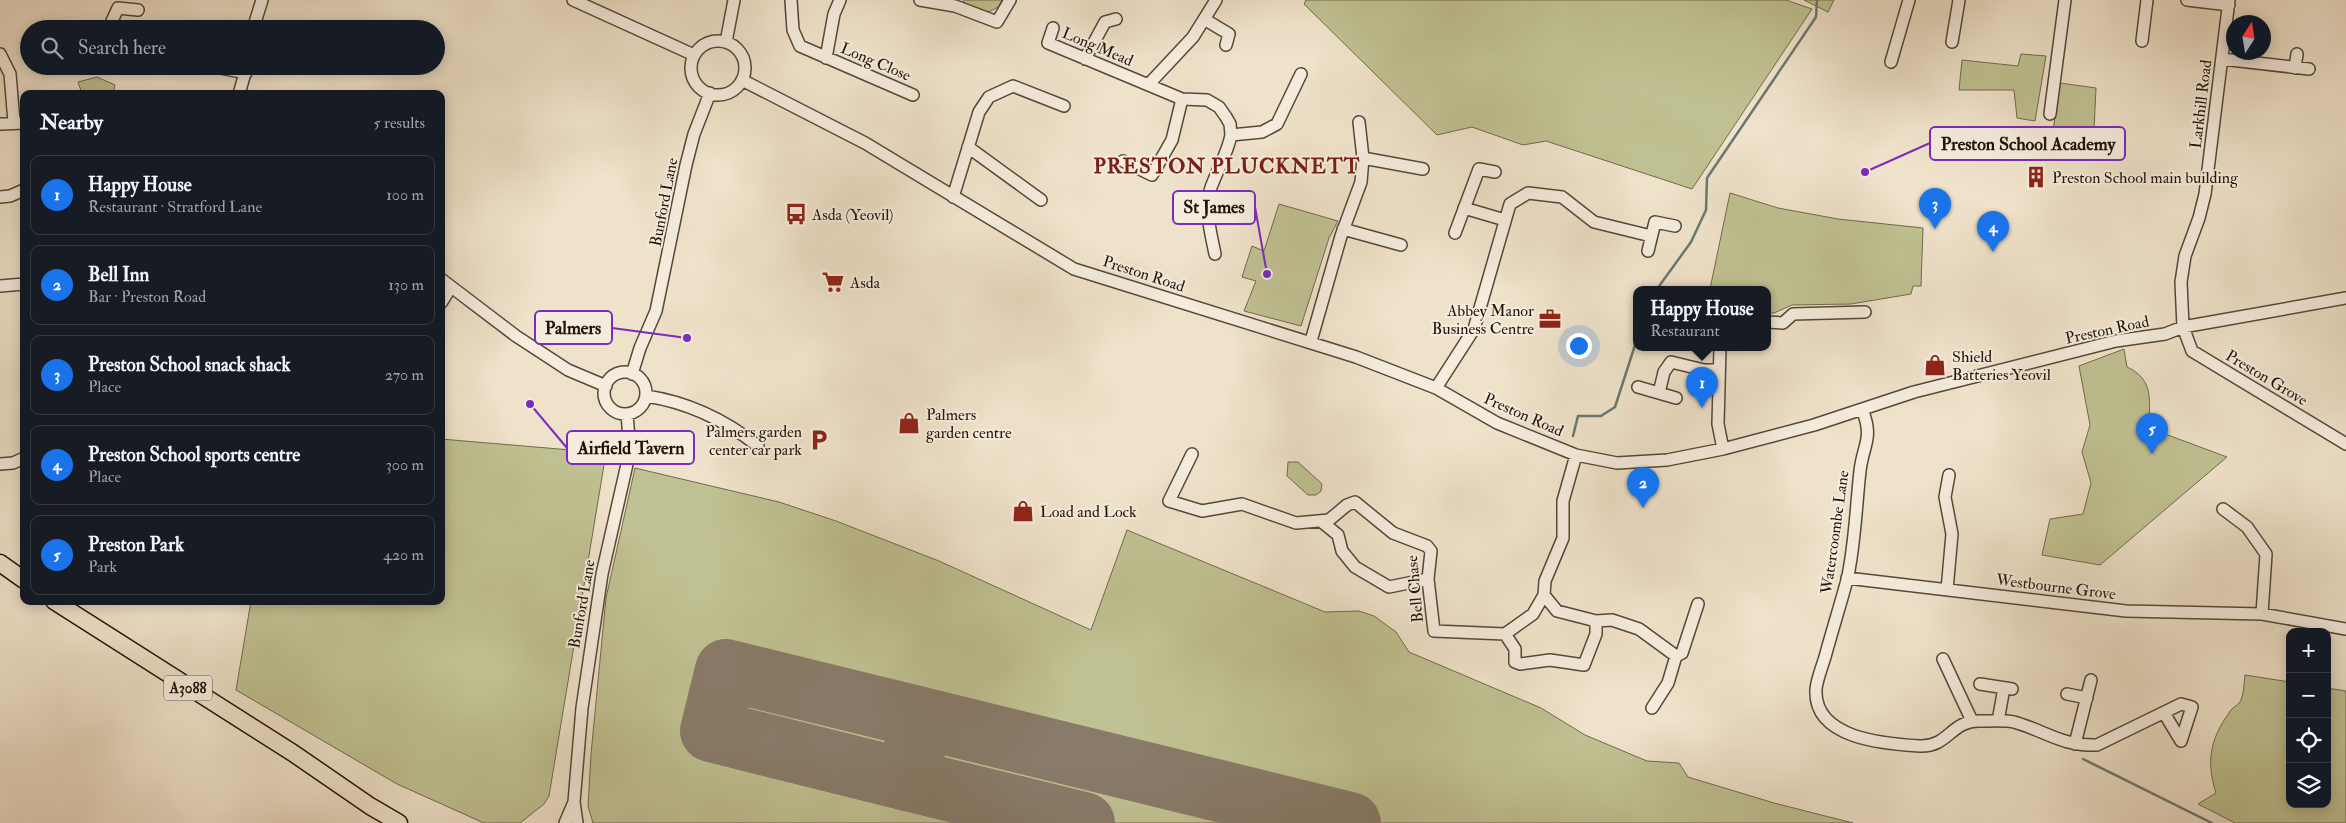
<!DOCTYPE html>
<html lang="en">
<head>
<meta charset="utf-8">
<style>
	:root { --surface:#171b24; --page:#242831; --text:#f1f3f6; --muted:#9ea1a6; --line:#363941; --accent:#1a73e8 }
	body { margin:0; font-family:"IM FELL Double Pica",serif; background:var(--page); color:var(--text) }
	.controls { position:absolute; right:15px; bottom:15px; display:grid; overflow:hidden; border-radius:10px; box-shadow:0 2px 12px #0003 }
	.controls button { width:45px; height:45px; display:grid; place-items:center; padding:0; border:0; border-bottom:1px solid var(--line); background:var(--surface); color:var(--text); font:25px sans-serif }
	.compass { position:absolute; left:2226px; top:15px; width:45px; height:45px; border-radius:50%; background:var(--surface); box-shadow:0 2px 12px #0003; rotate:12deg }
	.you { position:absolute; left:1578px; top:345px; width:18px; height:18px; margin:-12px; border:4px solid #fff; border-radius:50%; background:#1a73e8; box-shadow:0 0 0 8px #1a73e833 }
	.badge { display:grid; place-items:center; width:32px; height:32px; border-radius:50%; background:var(--accent); color:#fff; font-size:16px; font-weight:700 }
	.pin { position:absolute; translate:-50% -41px; filter:drop-shadow(0 1px 2px #0008) }
	.pin::after { content:''; position:absolute; top:26px; width:18px; height:15px; background:inherit; clip-path:polygon(0 0,100% 0,50% 100%) }
	.popup { position:absolute; left:1633px; top:286px; width:138px; height:65px; box-sizing:border-box; display:grid; place-content:center; border-radius:10px; background:var(--surface); filter:drop-shadow(0 1px 4px #0005); font-size:16px; white-space:nowrap; color:var(--muted) }
	.popup b { font-size:19px; color:var(--text) }
	.popup::after { content:''; position:absolute; left:50%; top:100%; margin-left:-10px; border:10px solid transparent; border-top-color:var(--surface) }
	.list { margin:0; padding:0; list-style:none }
	h2 { display:flex; justify-content:space-between; align-items:center; height:65px; margin:0; padding:0 20px; font-size:21px }
	h2 small { font-size:16px; font-weight:400; color:var(--muted) }
	.list li { display:grid; grid-template-columns:32px 1fr auto; gap:15px; align-items:center; box-sizing:border-box; height:80px; margin:0 10px 10px; padding:0 10px; border:1px solid var(--line); border-radius:10px }
	.list b { display:block; font-size:19px; white-space:nowrap }
	.list p { margin:0; font-size:16px; white-space:nowrap; color:var(--muted) }
	.list em { font-size:16px; font-style:normal; color:var(--muted) }
	.icon { flex:none; width:28px; height:28px; fill:none; stroke:currentColor; stroke-width:2; stroke-linecap:round; stroke-linejoin:round }
	.map { position:relative; flex:none; width:2346px; height:823px; overflow:hidden }
	.search { position:absolute; background:var(--surface); box-shadow:0 2px 12px #0003; left:20px; top:20px; width:425px; height:55px; display:flex; align-items:center; gap:12px; box-sizing:border-box; padding:0 18px; border-radius:28px; color:var(--muted); font-size:19px }
	.panel { position:absolute; background:var(--surface); box-shadow:0 2px 12px #0003; left:20px; top:90px; width:425px; height:515px; border-radius:10px }
	.map>svg:first-child { display:block }
	.green { fill:#c0c192; stroke:#706a4d }
	.lines { fill:none; stroke-linecap:round; stroke-linejoin:round }
	.stream { stroke:#697971; stroke-width:2.5 }
	.runway { stroke:#887b69; stroke-width:62 }
	.minor-casing { stroke:#544838; stroke-width:14 }
	.highway-casing { stroke:#201408; stroke-width:19 }
	.minor { stroke:#f5ecdd; stroke-width:11 }
	.highway { stroke:#efe2ca; stroke-width:16 }
	.labels { text-anchor:middle; stroke-width:4; stroke-linejoin:round; paint-order:stroke }
	.shield { fill:#f5ecdd; stroke:#605548; stroke-width:1 }
	.shield-label { font-size:15px; font-weight:bold; fill:#201408 }
	.street-label { font-size:16px; fill:#201408; stroke:#f5ecdd }
	.poi-label { font-size:16px; fill:#201408; stroke:#f5ecdd; text-anchor:start }
	.district-label { font-size:21px; font-weight:bold; letter-spacing:1px; fill:#7a1f14; stroke:#f5ecdd }
	.leader { fill:none; stroke:#7b2cbf; stroke-width:2 }
	.callout-dot { fill:#7b2cbf; stroke:#f5ecdd; stroke-width:2 }
	.callout { fill:#f5ecdd; stroke:#7b2cbf; stroke-width:2 }
	.callout-label { font-size:18px; text-anchor:middle; font-weight:bold; fill:#201408 }
</style>
</head>
<body>
<div class="map">
<svg width="2346" height="823" viewBox="0 0 2346 823">
	<rect width="100%" height="100%" fill="#efe2ca"/>
	<filter id="stains"><feTurbulence type="fractalNoise" baseFrequency=".004" numOctaves="4"/><feColorMatrix values="0 0 0 0 .2 0 0 0 0 .09 0 0 0 0 .02 0 0 0 .5 -.17"/></filter>
	<radialGradient id="worn" r=".72"><stop offset=".6" stop-color="#630" stop-opacity="0"/><stop offset="1" stop-color="#630" stop-opacity=".3"/></radialGradient>
	<!-- green -->
	<path class="green" d="M964 0H1002L998 7 987 13 962 4Z
		M1306 0H1786L1812 9 1692 189 1546 141 1523 145 1472 127 1437 135 1304 4Z
		M1804 0H1834L1828 12Z
		M2021 54 2046 56 2035 121 2017 118 2014 90H1959L1962 60 2018 66Z
		M97 77 115 85 113 94H82L78 82Z
		M2060 83 2096 88 2094 129 2060 142 2053 131Z
		M1730 193 1778 208 1838 219 1923 228 1921 286H1913L1911 294 1851 304 1792 305 1774 313H1767V289H1710Z
		M1279 204 1338 221 1329 238 1301 326 1244 311 1256 281 1242 277 1252 246 1264 251Z
		M2124 349 2127 367C2155 380 2149 401 2149 428L2227 457 2100 565 2042 555 2050 519 2083 514 2091 483 2082 452 2090 425 2079 366Z
		M441 439 606 453 549 796 544 804 520 823H484L397 784 236 690 251 601H441Z
		M1288 462H1298L1322 484 1321 491 1316 495H1308L1287 476Z
		M635 468 779 502 836 521 939 561 1091 630 1127 530 1325 612 1359 611 1374 616 1396 632 1409 652 1541 708 1585 735 1647 761 1679 763 1688 777 1774 803 1853 823H593L588 806 591 754 606 598Z
		M2245 675 2290 682V804H2327V688L2346 691V823H2235L2198 804 2216 793C2206 762 2210 739 2229 713 2231 708 2237 706 2240 702 2244 695 2244 682 2245 675Z"/>
	<g class="lines">
		<!-- stream -->
		<path class="stream" d="M1657 289 1691 242 1706 210 1707 178 1816 17 1817 0
			M1573 436 1578 416H1601L1615 407 1637 339
			M2083 759 2212 823"/>
		<!-- runway -->
		<path class="runway" d="M726 670 922 718 907 780 711 731Z
			M1084 823 907 780 922 718 1350 823"/>
		<!-- minor casing -->
		<g class="minor-casing">
			<path id="minor" d="M573 0 694 55
				M791 0 793 30 800 46 913 95
				M920 0 955 6 997 22 1010 0
				M2187 0 2229 5
				M2229 0 2205 194 2199 218 2185 256 2181 282 2183 327 2192 351 2346 444
				M1204 19 1229 34 1226 45
				M1053 28 1048 43 1182 99 1207 100 1219 107 1226 117 1230 124 1231 135 1262 132 1277 124 1301 74
				M111 29 112 21 118 8 138 10
				M253 29 262 0
				M2142 41 2147 0
				M691 68a27 27 0 1 1 54 0a27 27 0 1 1-54 0Z
				M726 42 734 0
				M1952 42 1959 0
				M0 54 10 74 14 122
				M826 58 834 14 840 0
				M1085 59 1105 22 1116 19
				M2222 59 2309 69
				M1891 62 1909 0
				M153 66 215 67 246 73
				M2295 68 2297 54
				M742 80 865 143 1074 269 1356 357 1436 388 1497 423 1576 455 1617 463 1667 460 1723 449 1814 425 1914 392 2116 341 2165 334 2183 327 2346 298
				M1149 84 1193 37 1216 0
				M239 94 247 66
				M2050 114 2065 0
				M0 124 24 123
				M968 147 1041 200
				M1363 158 1423 169
				M1123 161 1152 175 1172 140 1182 99
				M0 197 10 196 24 190
				M953 197 979 112 989 97 1013 86 1064 106
				M1464 208 1505 220
				M1343 229 1401 245
				M1455 233 1479 169 1495 172
				M1648 251 1655 222 1675 226
				M1215 254C1210 228 1202 205 1214 180 1220 165 1228 151 1231 135
				M441 279 516 336 568 370 606 386
				M0 286 24 284
				M441 303 451 287
				M1767 322 1783 323 1793 314 1865 312
				M1311 341 1341 236 1361 182 1363 158 1359 122
				M1720 347 1718 424 1723 449
				M604 393a21 21 0 1 1 42 0a21 21 0 1 1-42 0Z
				M632 374 640 348 656 311 686 165 694 134 710 93
				M1638 387 1676 398
				M1436 388 1474 329 1510 204 1528 193 1562 197 1594 222 1651 236
				M1659 393 1664 372 1671 362 1704 370H1719
				M646 396C687 402 725 420 758 446
				M1862 409C1874 439 1863 444 1860 471 1856 506 1855 546 1847 580 1840 606 1832 631 1825 657 1822 667 1817 679 1816 689 1813 739 1885 744 1920 746 1949 747 1951 720 1980 721 1991 721 2004 720 2014 722 2046 731 2061 746 2097 745L2181 704 2192 707 2181 741 2164 713
				M1192 454 1169 501 1202 511 1242 504 1296 523 1329 520 1347 505 1355 502 1393 533 1427 546 1431 551 1428 579 1434 631 1505 634 1533 614 1544 595 1545 581 1563 538V501L1576 455
				M0 464 13 463 24 458
				M2223 509 2247 527 2266 554 2262 614
				M1322 522 1338 535 1342 551 1355 567 1389 587 1428 579
				M1847 578 2126 611 2262 614 2346 629
				M1947 590 1952 534 1945 497 1949 475
				M1544 595 1557 611 1596 621 1612 620 1639 629 1676 656 1682 653 1698 604
				M1505 634 1515 649V662L1520 664 1550 660 1584 665 1596 634V621
				M1943 659 1972 721
				M1980 684 2012 689
				M2067 694 2087 698
				M1652 708 1668 683 1676 656
				M1998 721 2004 688
				M2075 744 2091 680
				M565 823 574 802
				M577 823 574 802 582 708 602 574 630 451 627 414"/>
		</g>
		<!-- highway casing -->
		<g class="highway-casing">
			<path id="highway" d="M0 563 24 580
				M54 601 293 753 370 806 399 823"/>
		</g>
		<!-- minor -->
		<use href="#minor" class="minor"/>
		<!-- highway -->
		<use href="#highway" class="highway"/>
	</g>
	<!-- icons -->
	<defs>
		<g id="building-bare" transform="scale(1.725)"><path d="M-4-6H4V6H1V3H-1V6H-4ZM-2.5-4.3h1.7v1.8h-1.7ZM.8-4.3h1.7v1.8H.8ZM-2.5-1h1.7V.8h-1.7ZM.8-1h1.7V.8H.8Z" fill="#8f2418" stroke="#f5ecdd" stroke-width="2.5" paint-order="stroke"/></g>
		<g id="bus-bare" transform="scale(1.725)"><path d="M-5-6H5V4H4V6H2V4H-2V6H-4V4H-5ZM-3.5-4V0h7V-4ZM-3.5 1.2v1.5H-2V1.2ZM2 1.2v1.5H3.5V1.2Z" fill="#8f2418" stroke="#f5ecdd" stroke-width="2.5" paint-order="stroke"/></g>
		<g id="supermarket-bare" transform="scale(1.725)"><path d="M-6-5.5h2.5l.6 2H6L4.5 2H-2.5L-4.4-4H-6ZM-1.5 3.2a1.3 1.3 0 1 0 .1 0ZM3 3.2a1.3 1.3 0 1 0 .1 0Z" fill="#8f2418" stroke="#f5ecdd" stroke-width="2.5" paint-order="stroke"/></g>
		<g id="office-bare" transform="scale(1.725)"><path d="M-6-3h4V-5.5h4V-3h4V5H-6ZM-1-4.5V-3h2v-1.5ZM-6 0V1H6V0Z" fill="#8f2418" stroke="#f5ecdd" stroke-width="2.5" paint-order="stroke"/></g>
		<g id="shop-bare" transform="scale(1.725)"><path d="M-5-2.5h2.3a2.7 3.5 0 0 1 5.4 0H5L5.5 6h-11ZM-1.5-2.5h3a1.5 2.3 0 0 0-3 0Z" fill="#8f2418" stroke="#f5ecdd" stroke-width="2.5" paint-order="stroke"/></g>
		<g id="parking-bare" transform="scale(1.725)"><path d="M-3.5-5.5H1a3.5 3.5 0 0 1 0 7H-1V5.5H-3.5ZM-1-3.4V-.6H.8a1.4 1.4 0 0 0 0-2.8Z" fill="#8f2418" stroke="#f5ecdd" stroke-width="2.5" paint-order="stroke"/></g>
	</defs>
	<g fill-rule="evenodd">
		<use href="#building-bare" x="2036" y="177"/>
		<use href="#bus-bare" x="796" y="214"/>
		<use href="#supermarket-bare" x="833" y="282"/>
		<use href="#office-bare" x="1550" y="319"/>
		<use href="#shop-bare" x="1935" y="365"/>
		<use href="#shop-bare" x="909" y="423"/>
		<use href="#parking-bare" x="819" y="440"/>
		<use href="#shop-bare" x="1023" y="511"/>
	</g>
	<g class="labels">
		<!-- shield labels -->
		<rect class="shield" x="164" y="675.5" width="48" height="25" rx="4"/>
		<g class="shield-label">
			<text x="188" y="693">A3088</text>
		</g>
		<!-- street labels -->
		<g class="street-label">
			<text transform="translate(1098 46) rotate(23)" y="6">Long Mead</text>
			<text transform="translate(876 61) rotate(23)" y="6">Long Close</text>
			<text transform="translate(2200 104) rotate(-83)" y="6">Larkhill Road</text>
			<text transform="translate(663 202) rotate(-79)" y="6">Bunford Lane</text>
			<text transform="translate(1144 273) rotate(18)" y="6">Preston Road</text>
			<text transform="translate(2107 329) rotate(-12)" y="6">Preston Road</text>
			<text transform="translate(2267 377) rotate(31)" y="6">Preston Grove</text>
			<text transform="translate(1524 414) rotate(24)" y="6">Preston Road</text>
			<text transform="translate(1834 532) rotate(-82)" y="6">Watercoombe Lane</text>
			<text transform="translate(2056 586) rotate(7)" y="6">Westbourne Grove</text>
			<text transform="translate(1414 589) rotate(-95)" y="6">Bell Chase</text>
			<text transform="translate(581 604) rotate(-80)" y="6">Bunford Lane</text>
		</g>
		<!-- poi labels -->
		<g class="poi-label">
			<text x="2052" y="183">Preston School main building</text>
			<text x="812" y="220">Asda (Yeovil)</text>
			<text x="850" y="288">Asda</text>
			<text x="1534" y="316" text-anchor="end">Abbey Manor<tspan x="1534" dy="18">Business Centre</tspan></text>
			<text x="1952" y="362">Shield<tspan x="1952" dy="18">Batteries Yeovil</tspan></text>
			<text x="926" y="420">Palmers<tspan x="926" dy="18">garden centre</tspan></text>
			<text x="802" y="437" text-anchor="end">Palmers garden<tspan x="802" dy="18">center car park</tspan></text>
			<text x="1040" y="517">Load and Lock</text>
		</g>
		<!-- district labels -->
		<g class="district-label">
			<text x="1227" y="173">PRESTON PLUCKNETT</text>
		</g>
	</g>
	<!-- callouts -->
	<path class="leader" d="M1865 172L1930 143M1267 274L1255 207M687 338L612 328M530 404L567 448"/>
	<g class="callout-dot">
		<circle cx="1865" cy="172" r="5"/>
		<circle cx="1267" cy="274" r="5"/>
		<circle cx="687" cy="338" r="5"/>
		<circle cx="530" cy="404" r="5"/>
	</g>
	<g class="callout">
		<rect x="1930" y="127" width="195" height="33" rx="5"/>
		<rect x="1173" y="191" width="82" height="33" rx="5"/>
		<rect x="535" y="311" width="77" height="33" rx="5"/>
		<rect x="567" y="431" width="127" height="33" rx="5"/>
	</g>
	<g class="callout-label">
		<text x="2028" y="150">Preston School Academy</text>
		<text x="1214" y="213">St James</text>
		<text x="573" y="334">Palmers</text>
		<text x="631" y="454">Airfield Tavern</text>
	</g>
	<rect width="100%" height="100%" filter="url(#stains)"/>
	<rect width="100%" height="100%" fill="url(#worn)"/>
</svg>
<div class="controls">
<button>+</button>
<button>−</button>
<button><svg class="icon" aria-label="locate" viewBox="0 0 24 24"><circle cx="12" cy="12" r="6"/><path d="M12 2v4M12 18v4M2 12h4M18 12h4"/></svg></button>
<button><svg class="icon" aria-label="layers" viewBox="0 0 24 24"><path d="M12 4l9 5-9 5-9-5zM3 14l9 5 9-5"/></svg></button>
</div>
<svg class="compass" viewBox="-18 -18 36 36"><path d="M0-13l5 13h-10z" fill="#e53935"/><path d="M0 13l5-13h-10z" fill="#9ea1a6"/></svg>
<div class="you"></div>
<div class="pin badge" style="left:1702px;top:408px">1</div>
<div class="popup"><b>Happy House</b>Restaurant</div>
<div class="pin badge" style="left:1643px;top:508px">2</div>
<div class="pin badge" style="left:1935px;top:229px">3</div>
<div class="pin badge" style="left:1993px;top:252px">4</div>
<div class="pin badge" style="left:2152px;top:454px">5</div>
<div class="search"><svg class="icon" aria-label="search" viewBox="0 0 24 24"><circle cx="10" cy="10" r="6"/><path d="M15 15l6 6"/></svg>Search here</div>
<section class="panel">
<h2>Nearby<small>5 results</small></h2>
<ul class="list">
<li><span class="badge">1</span><div><b>Happy House</b><p>Restaurant · Stratford Lane</p></div><em>100 m</em></li>
<li><span class="badge">2</span><div><b>Bell Inn</b><p>Bar · Preston Road</p></div><em>130 m</em></li>
<li><span class="badge">3</span><div><b>Preston School snack shack</b><p>Place</p></div><em>270 m</em></li>
<li><span class="badge">4</span><div><b>Preston School sports centre</b><p>Place</p></div><em>300 m</em></li>
<li><span class="badge">5</span><div><b>Preston Park</b><p>Park</p></div><em>420 m</em></li>
</ul>
</section>
</div>
</body>
</html>
